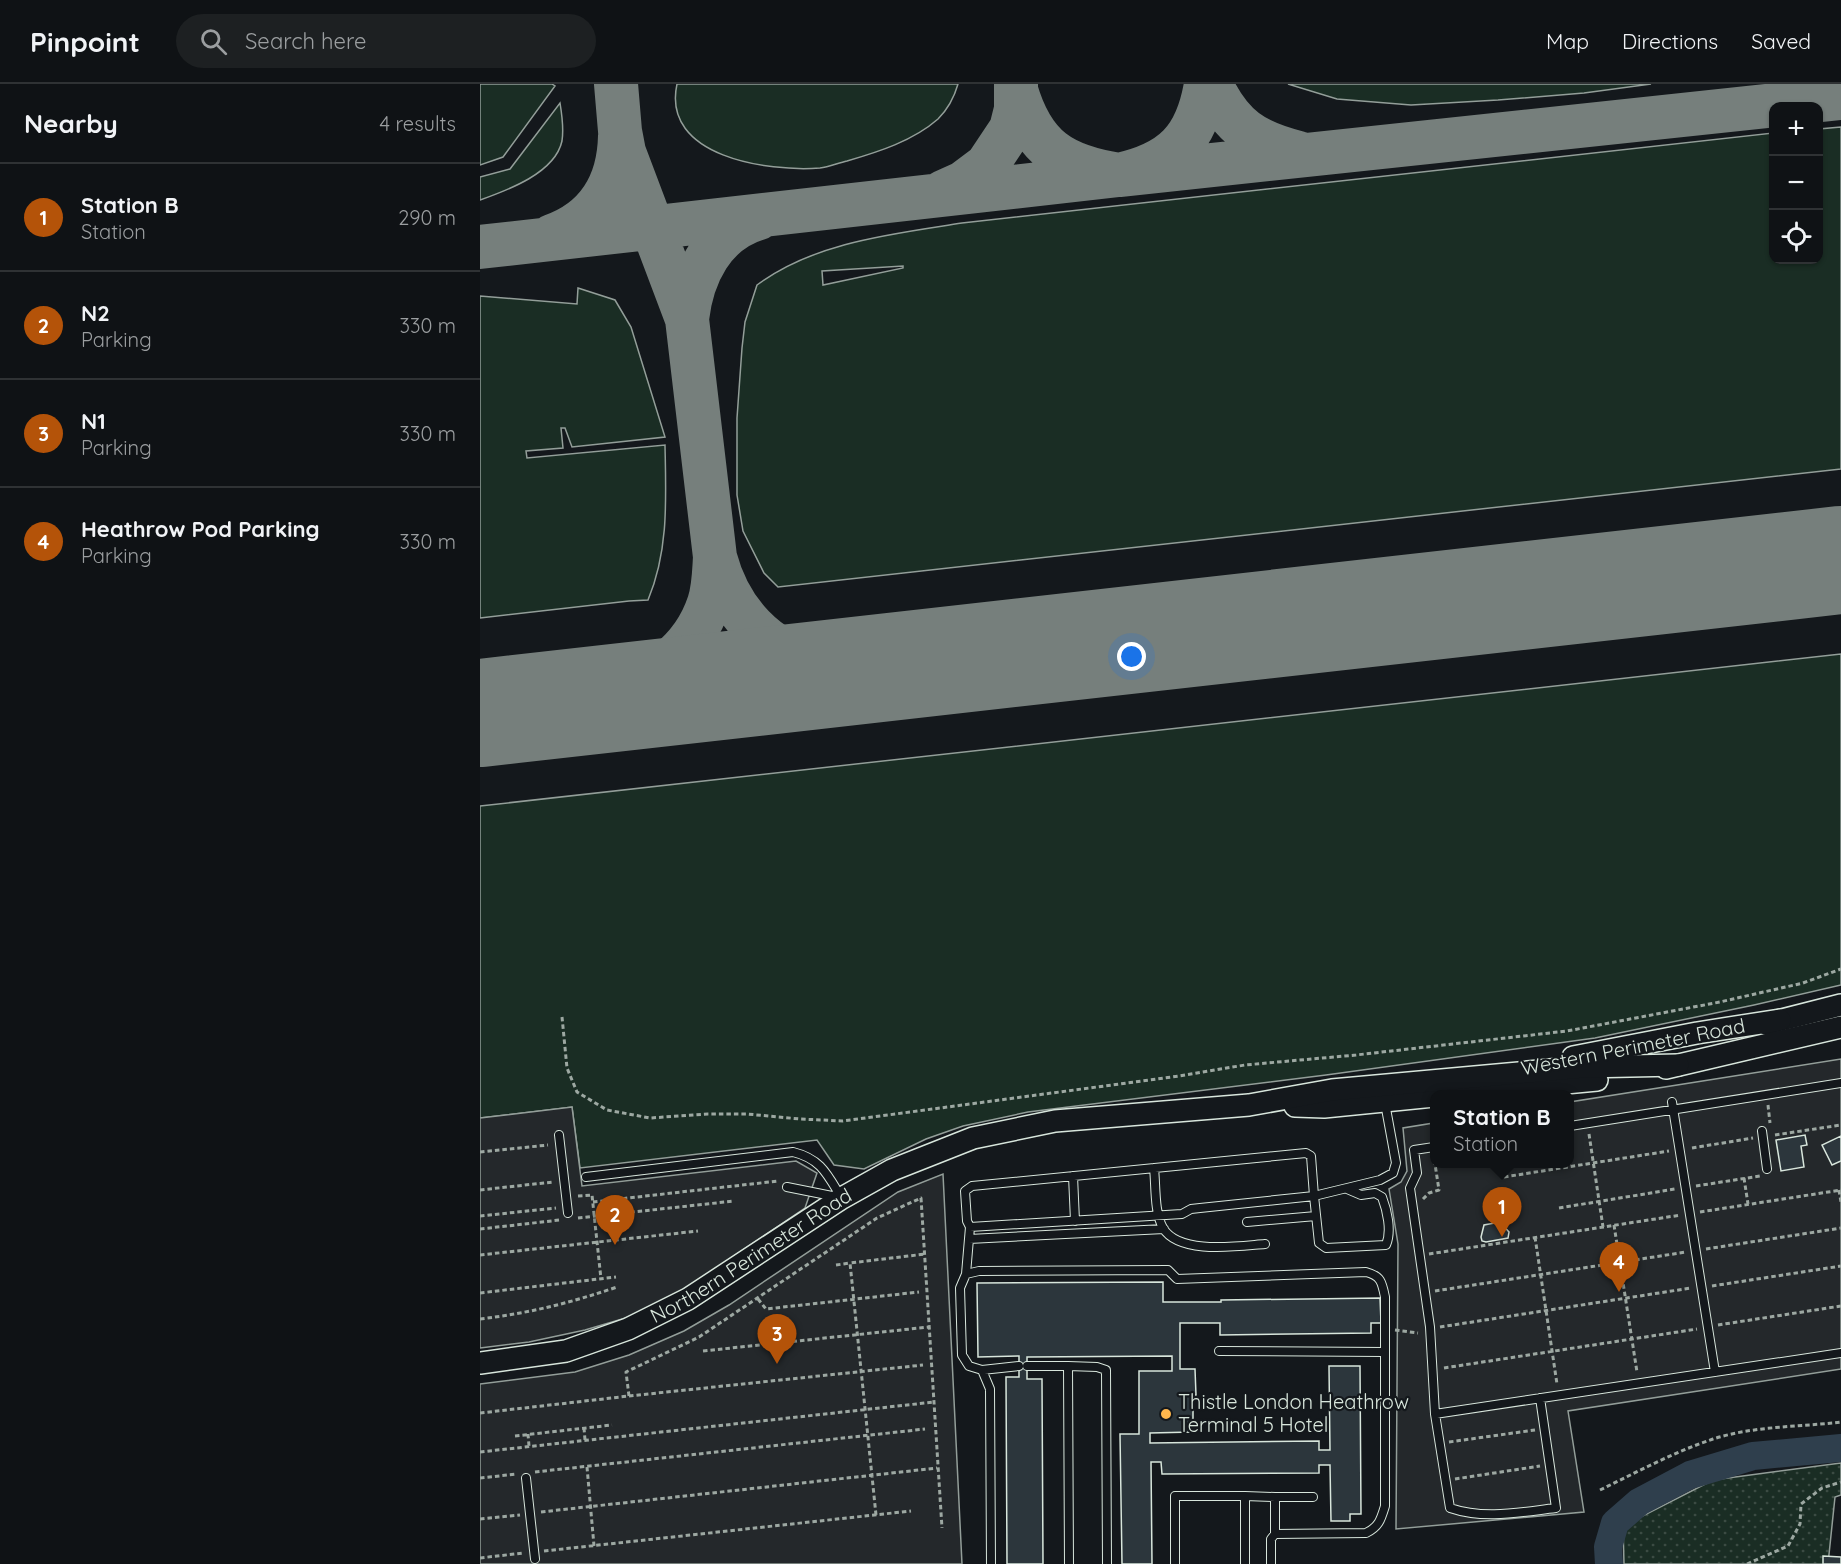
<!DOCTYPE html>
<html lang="en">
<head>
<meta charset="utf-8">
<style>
	:root { --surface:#0f1215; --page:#1d2022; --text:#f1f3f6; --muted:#9b9ea0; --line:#2f3234; --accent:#b45309 }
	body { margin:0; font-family:Quicksand,sans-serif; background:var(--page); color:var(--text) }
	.controls { position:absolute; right:18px; top:18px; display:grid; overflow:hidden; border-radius:12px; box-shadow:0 2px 4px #0004 }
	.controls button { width:54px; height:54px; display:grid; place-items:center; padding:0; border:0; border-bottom:2px solid var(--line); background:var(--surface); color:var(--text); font:30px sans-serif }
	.you { position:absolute; left:652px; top:573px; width:21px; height:21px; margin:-15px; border:4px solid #fff; border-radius:50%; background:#1a73e8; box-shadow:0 0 0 9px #1a73e833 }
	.badge { display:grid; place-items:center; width:39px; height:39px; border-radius:50%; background:var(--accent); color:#fff; font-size:20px; font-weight:700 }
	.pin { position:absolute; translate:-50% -50px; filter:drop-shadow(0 2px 3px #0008) }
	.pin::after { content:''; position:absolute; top:32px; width:21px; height:18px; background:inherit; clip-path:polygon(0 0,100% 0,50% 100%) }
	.popup { position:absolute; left:950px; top:1006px; width:144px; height:78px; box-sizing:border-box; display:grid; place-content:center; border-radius:12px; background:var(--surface); filter:drop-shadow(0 2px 4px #0005); font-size:20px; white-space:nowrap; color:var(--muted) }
	.popup b { font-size:22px; color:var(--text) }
	.popup::after { content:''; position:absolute; left:50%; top:100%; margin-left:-12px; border:12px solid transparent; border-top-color:var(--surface) }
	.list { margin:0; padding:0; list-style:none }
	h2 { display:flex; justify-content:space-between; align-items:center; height:78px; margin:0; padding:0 24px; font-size:26px }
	h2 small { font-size:20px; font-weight:400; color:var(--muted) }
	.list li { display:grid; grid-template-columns:39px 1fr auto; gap:18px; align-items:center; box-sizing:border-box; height:108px; padding:0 24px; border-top:2px solid var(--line) }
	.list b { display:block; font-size:22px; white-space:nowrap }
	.list p { margin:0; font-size:20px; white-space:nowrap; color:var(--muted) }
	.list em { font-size:20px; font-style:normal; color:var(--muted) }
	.icon { flex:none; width:33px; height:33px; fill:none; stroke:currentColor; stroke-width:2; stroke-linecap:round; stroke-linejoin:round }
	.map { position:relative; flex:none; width:1361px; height:1480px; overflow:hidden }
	header { display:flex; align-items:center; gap:36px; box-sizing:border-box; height:84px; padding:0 30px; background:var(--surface); border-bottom:2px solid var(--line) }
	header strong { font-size:28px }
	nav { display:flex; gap:33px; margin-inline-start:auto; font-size:21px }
	.search { width:420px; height:54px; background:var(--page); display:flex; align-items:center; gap:15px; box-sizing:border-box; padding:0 21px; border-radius:33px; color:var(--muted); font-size:22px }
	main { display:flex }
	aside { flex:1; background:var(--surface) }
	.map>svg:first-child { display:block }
	.grass { fill:#1a2d24; stroke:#939e99; stroke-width:1.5; fill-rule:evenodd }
	.park { fill:url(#park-dots); stroke:#939e99; stroke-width:1.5 }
	.parking { fill:#24282b; stroke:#939e99; stroke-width:1.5 }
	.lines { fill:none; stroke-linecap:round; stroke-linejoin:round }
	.river { stroke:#2f3f4d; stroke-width:28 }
	.taxiway { stroke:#767f7c; stroke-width:44 }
	.runway { stroke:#767f7c; stroke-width:108 }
	.building { fill:#2c363c; stroke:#d8e6dc; stroke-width:1.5 }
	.lane-casing { stroke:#d8e6dc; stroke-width:10 }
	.secondary-casing { stroke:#d8e6dc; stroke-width:24 }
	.path { stroke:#9da8a2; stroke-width:3; stroke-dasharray:4.5 3; stroke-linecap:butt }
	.lane { stroke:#14181c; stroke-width:8 }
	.secondary { stroke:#14181c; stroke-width:21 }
	.poi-dot { fill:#ffb74d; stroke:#14181c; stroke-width:2 }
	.labels { text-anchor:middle; stroke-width:4.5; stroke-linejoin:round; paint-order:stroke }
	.street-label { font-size:20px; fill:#d8e6dc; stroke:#14181c }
	.poi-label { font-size:20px; fill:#d8e6dc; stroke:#14181c; text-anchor:start }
</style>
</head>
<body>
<header>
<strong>Pinpoint</strong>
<div class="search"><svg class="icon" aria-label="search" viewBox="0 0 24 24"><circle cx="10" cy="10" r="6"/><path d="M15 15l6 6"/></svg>Search here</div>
<nav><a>Map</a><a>Directions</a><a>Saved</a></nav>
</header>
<main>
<aside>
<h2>Nearby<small>4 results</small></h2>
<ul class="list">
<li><span class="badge">1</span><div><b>Station B</b><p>Station</p></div><em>290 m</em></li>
<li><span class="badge">2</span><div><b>N2</b><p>Parking</p></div><em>330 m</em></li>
<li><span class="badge">3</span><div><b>N1</b><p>Parking</p></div><em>330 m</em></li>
<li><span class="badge">4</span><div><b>Heathrow Pod Parking</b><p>Parking</p></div><em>330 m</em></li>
</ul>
</aside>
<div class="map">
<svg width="1361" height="1480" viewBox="0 0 1361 1480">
	<defs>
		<pattern id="park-dots" width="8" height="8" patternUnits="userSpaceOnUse" patternTransform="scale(1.5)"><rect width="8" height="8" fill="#1a2d24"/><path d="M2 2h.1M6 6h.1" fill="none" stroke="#3b4b43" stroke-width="1.8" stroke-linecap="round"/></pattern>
	</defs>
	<rect width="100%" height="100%" fill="#14181c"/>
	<!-- grass -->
	<path class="grass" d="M0 0H72L75 2 23 73 0 81Z
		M197 0H478C474 14 468 25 458 35 433 57 398 68 367 77 358 79 349 83 340 84 288 88 181 73 197 0Z
		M808 0H1171L1104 9 1018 16 931 21 857 15Z
		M80 19C82 31 84 44 82 57 75 89 28 106 0 116V93L30 85Z
		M1361 43V385L298 503 284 489 263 447 257 411V334L262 264 265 238 277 201C335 158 412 150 482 139L1293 49 1294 176H1338L1339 45ZM423 182V184L343 201 342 187Z
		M98 204 135 216 151 243 185 353 92 363 85 344H81L83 364 46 367 47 374 185 361C186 414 189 466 168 516L149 517 0 534V212L97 220Z
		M1361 570V901L1274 921 1115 954 846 991 548 1028 483 1042 446 1055 384 1085 354 1081 337 1056 100 1084 92 1023 0 1034V722Z"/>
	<!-- park -->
	<path class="park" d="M1361 1379V1411L1355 1413 1348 1480H1144L1143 1442 1233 1396Z"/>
	<!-- parking -->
	<path class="parking" d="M1361 975V1285L1088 1327 1104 1428 916 1445 918 1160 909 1105 921 1098 927 1087 923 1044 954 1039V1080H1090V1018Z
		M92 1023 102 1102 316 1077 337 1089 325 1124 214 1199 189 1214 149 1233 105 1246 49 1258 0 1264V1034Z
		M463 1090 482 1480H0V1300L95 1288 149 1271 204 1247 249 1221 418 1108Z"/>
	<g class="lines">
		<!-- river -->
		<path class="river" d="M1129 1480 1128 1463 1135 1439 1159 1418 1210 1391 1273 1372 1361 1364"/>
		<!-- taxiway -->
		<path class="taxiway" d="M136 0 140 47 144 68 207 235
			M731 0C751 43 774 58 819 69
			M536 6C553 64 582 82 639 91L1361 14
			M463 108 483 99 507 81 531 45 536 25V0
			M279 134C233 147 212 191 207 235L235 473C249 526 286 569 342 580 362 584 382 582 401 585
			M72 152C118 136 139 100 140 52
			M0 163 639 91C693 79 717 55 726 0
			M126 615C171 592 212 571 229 519 234 504 234 488 235 473"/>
		<!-- runway -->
		<path class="runway" d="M0 629 1361 476"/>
	</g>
	<!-- building -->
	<path class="building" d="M1325 1051 1327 1061 1321 1062 1324 1083 1301 1087 1296 1056Z
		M1361 1052V1077L1352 1081 1342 1061Z
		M1020 1138 1029 1148 1028 1154 1006 1158 1002 1157 1001 1153 1004 1141Z
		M683 1198V1218H741V1216L900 1214 901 1239H891V1249L740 1251V1239H700V1285H715L716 1311H713V1348L670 1349V1359L839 1357V1366H850L849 1282H880L881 1430H870V1437H851L850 1381H839V1389L682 1390 681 1378H671L672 1480H642L640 1350H659V1287H692V1272L547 1273V1295H562L563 1480H527L526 1293H539V1272L498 1273 497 1199Z
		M1343 1472 1361 1473V1480H1343Z"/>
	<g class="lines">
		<!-- lane casing -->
		<g class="lane-casing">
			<path id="lane" d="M1192 1018 1235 1288
				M1090 1042 1361 999
				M1282 1047 1287 1085
				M79 1051 88 1129
				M954 1063 934 1066 937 1089 930 1104 950 1243 955 1330 970 1424C1005 1436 1041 1428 1076 1424L1060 1314
				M674 1084C676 1102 674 1128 683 1144 699 1171 758 1162 785 1160
				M593 1092 595 1137
				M106 1093 313 1068C341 1075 347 1090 361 1113
				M307 1103 357 1113
				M867 1105 881 1111 895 1109 902 1113C907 1126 912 1147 906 1161L846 1164 839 1159 834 1112 900 1096 913 1089 916 1079 905 1019
				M767 1138 836 1132
				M489 1155 684 1145
				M486 1190 490 1143 487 1137 485 1107 492 1102 826 1069 831 1072 834 1112 720 1124 711 1125 702 1130 490 1143
				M739 1267 904 1268
				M547 1282H588
				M502 1286 539 1282
				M955 1330 1361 1269
				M46 1394 55 1475
				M795 1413H833
				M511 1480 510 1305 502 1286 489 1282 482 1271 480 1204 486 1190 499 1187 688 1186 697 1195 886 1188C901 1192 902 1198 905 1213V1422C901 1435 899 1443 886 1449L795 1450 791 1455V1480
				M589 1480 588 1282 617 1283 626 1286 627 1480
				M695 1480V1412H765
				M765 1480V1412L795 1413V1450"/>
		</g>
		<!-- secondary casing -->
		<g class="secondary-casing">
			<g id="secondary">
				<path d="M1286 940 1361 921"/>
				<path d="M1093 973 1217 949 1300 936"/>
				<path d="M1186 984 1361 943"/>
				<path d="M971 1010 1117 996"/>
				<path d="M815 1022 844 1023 954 1012"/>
				<path id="s1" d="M0 1279 86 1267 148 1245 208 1215 362 1114 412 1086 493 1054 575 1037 769 1021 852 1006 1103 983 1198 981"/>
			</g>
		</g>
		<!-- path -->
		<path class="path" d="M82 933 87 984 97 1008 127 1026 170 1034 228 1030H267L320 1035 363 1037 699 992 765 981 876 971 1087 947 1240 918 1323 899 1361 885
			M1288 1021 1290 1039
			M1109 1050 1123 1143
			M1295 1051 1361 1041
			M1212 1064 1273 1054
			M0 1068 68 1061
			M1024 1093 1189 1067
			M1264 1094 1268 1120
			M1216 1102 1280 1092
			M0 1106 73 1098
			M1359 1106 1361 1118
			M98 1112 112 1111 121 1195
			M943 1115 949 1109 959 1106 955 1080
			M113 1118 298 1097
			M1079 1124 1195 1105
			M1220 1128 1361 1106
			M0 1132 76 1124
			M98 1134 254 1117
			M1134 1141 1157 1288
			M0 1145 80 1136
			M1055 1153 1077 1300
			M1226 1165 1361 1144
			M949 1170 1201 1131
			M0 1171 218 1147
			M356 1181 370 1179
			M1232 1202 1361 1182
			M955 1207 1206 1168
			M0 1209 136 1193
			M278 1215 286 1225 439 1208
			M0 1235C50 1229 90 1219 137 1203
			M1238 1241 1361 1222
			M960 1243 1211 1204
			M915 1246 938 1249
			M223 1267 449 1243
			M964 1284 1217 1245
			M149 1312 443 1281
			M0 1329 149 1312 146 1288 219 1253 397 1134 441 1114 462 1444
			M104 1344 105 1356
			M48 1350 49 1362
			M35 1352 132 1341
			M969 1358 1055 1346
			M0 1368 454 1318
			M107 1383 114 1462
			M55 1388 445 1345
			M0 1394 37 1390
			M975 1395 1060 1382
			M1120 1406C1157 1388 1194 1368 1233 1355 1273 1342 1319 1343 1361 1338
			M61 1428 457 1384
			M396 1431 370 1179 445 1170
			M0 1435 40 1431
			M64 1467 431 1427
			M0 1474 43 1469
			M1267 1480 1308 1462 1320 1440 1321 1420 1342 1404 1361 1398"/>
		<!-- lane -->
		<use href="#lane" class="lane"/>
		<!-- secondary -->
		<use href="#secondary" class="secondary"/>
	</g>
	<!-- markers -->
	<circle class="poi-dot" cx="686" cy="1330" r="6"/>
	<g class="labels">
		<!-- street labels -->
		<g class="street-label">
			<text transform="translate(1153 963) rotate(-11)" y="7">Western Perimeter Road</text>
			<text dy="7" stroke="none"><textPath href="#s1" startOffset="296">Northern Perimeter Road</textPath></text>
		</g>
		<!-- poi labels -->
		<g class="poi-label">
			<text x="698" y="1325">Thistle London Heathrow<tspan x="698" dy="23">Terminal 5 Hotel</tspan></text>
		</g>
	</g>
</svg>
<div class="controls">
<button>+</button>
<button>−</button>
<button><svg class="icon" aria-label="locate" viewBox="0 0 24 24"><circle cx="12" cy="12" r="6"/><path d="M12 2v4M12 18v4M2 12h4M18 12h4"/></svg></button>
</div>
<div class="you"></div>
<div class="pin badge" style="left:1022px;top:1153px">1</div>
<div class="popup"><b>Station B</b>Station</div>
<div class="pin badge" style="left:135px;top:1161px">2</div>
<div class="pin badge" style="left:297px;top:1280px">3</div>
<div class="pin badge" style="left:1139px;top:1208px">4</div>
</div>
</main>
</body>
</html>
